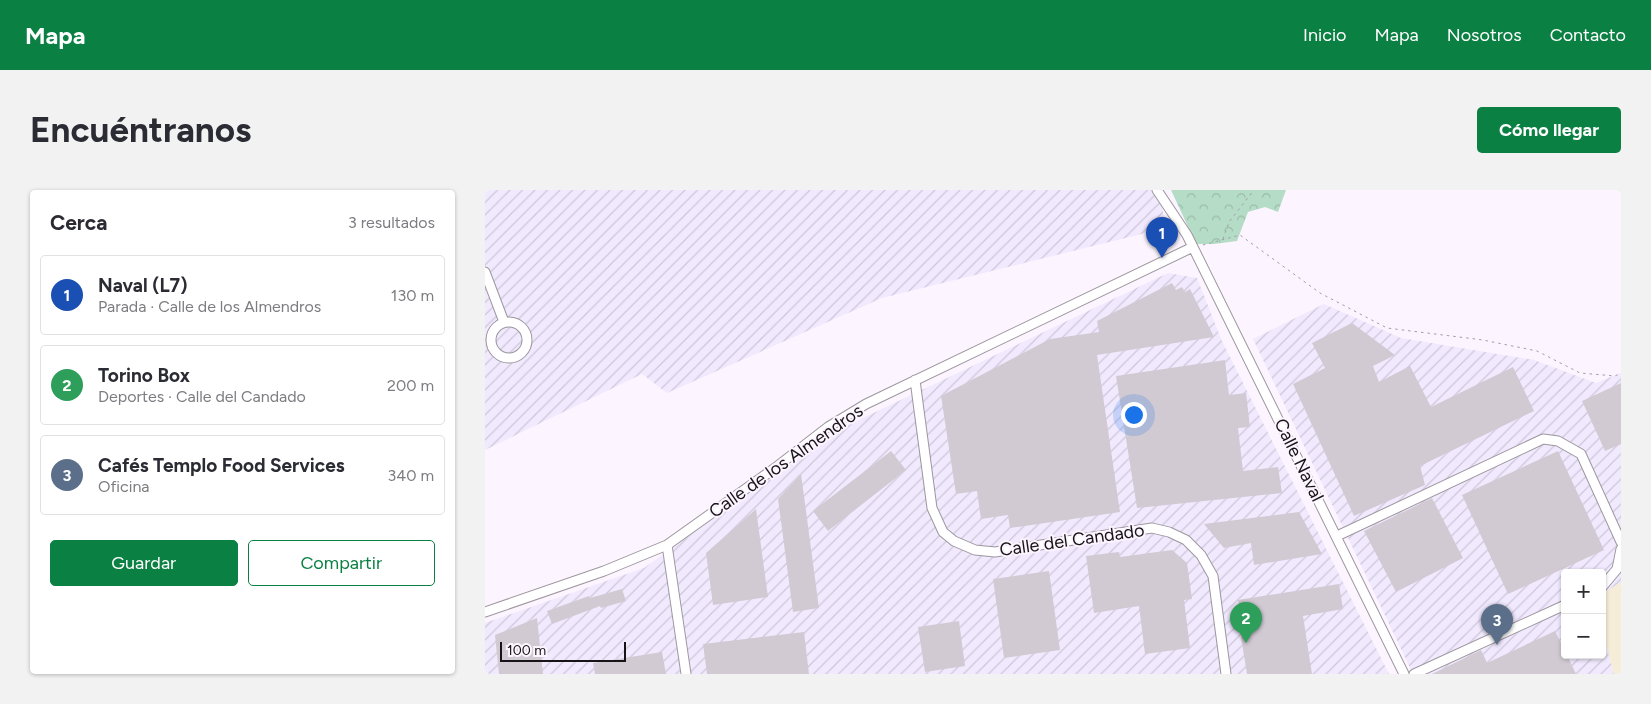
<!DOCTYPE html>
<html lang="es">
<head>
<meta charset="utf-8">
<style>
	:root { --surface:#fff; --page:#f2f2f3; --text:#2b2b33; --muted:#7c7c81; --line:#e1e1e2; --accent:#0b8043 }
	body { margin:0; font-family:Figtree,sans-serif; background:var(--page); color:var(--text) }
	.controls { position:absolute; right:15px; bottom:15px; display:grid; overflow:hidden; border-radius:5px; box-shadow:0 1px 4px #0004 }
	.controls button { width:45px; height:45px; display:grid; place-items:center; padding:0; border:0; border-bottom:1px solid var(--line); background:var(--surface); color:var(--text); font:25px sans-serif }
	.scale { position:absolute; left:15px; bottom:12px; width:126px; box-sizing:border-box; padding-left:5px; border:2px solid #161417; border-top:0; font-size:14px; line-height:18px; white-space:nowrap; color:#161417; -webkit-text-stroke:4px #fcf4fe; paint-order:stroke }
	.you { position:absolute; left:648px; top:224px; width:18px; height:18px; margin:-12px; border:4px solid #fff; border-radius:50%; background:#1a73e8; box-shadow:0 0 0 8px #1a73e833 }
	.badge { display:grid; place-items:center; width:32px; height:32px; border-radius:50%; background:var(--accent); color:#fff; font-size:16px; font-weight:700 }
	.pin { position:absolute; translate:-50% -41px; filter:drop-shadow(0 1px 2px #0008) }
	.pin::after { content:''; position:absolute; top:26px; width:18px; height:15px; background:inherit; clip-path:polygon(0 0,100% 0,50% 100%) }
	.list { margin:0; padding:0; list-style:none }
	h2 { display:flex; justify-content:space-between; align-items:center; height:65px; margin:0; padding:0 20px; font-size:21px }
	h2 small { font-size:16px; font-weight:400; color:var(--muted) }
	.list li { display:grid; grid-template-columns:32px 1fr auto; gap:15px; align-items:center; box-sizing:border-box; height:80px; margin:0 10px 10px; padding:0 10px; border:1px solid var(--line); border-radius:5px }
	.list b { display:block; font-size:19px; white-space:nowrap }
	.list p { margin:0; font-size:16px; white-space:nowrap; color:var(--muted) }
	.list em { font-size:16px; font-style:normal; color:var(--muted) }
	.actions { display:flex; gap:10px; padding:15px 20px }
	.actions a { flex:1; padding:11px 0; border:1px solid var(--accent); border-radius:5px; text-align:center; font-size:18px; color:var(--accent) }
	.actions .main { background:var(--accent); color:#fff }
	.map { position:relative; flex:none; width:1136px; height:484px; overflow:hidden; border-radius:5px }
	header { display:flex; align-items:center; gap:30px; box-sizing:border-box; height:70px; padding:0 25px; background:var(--accent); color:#fff }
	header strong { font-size:24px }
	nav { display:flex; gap:28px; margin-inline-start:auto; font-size:18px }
	.intro { display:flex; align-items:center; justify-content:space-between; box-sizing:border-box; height:120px; padding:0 30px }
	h1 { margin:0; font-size:35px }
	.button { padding:12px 22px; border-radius:5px; background:var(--accent); color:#fff; font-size:18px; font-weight:700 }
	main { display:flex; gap:30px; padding:0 30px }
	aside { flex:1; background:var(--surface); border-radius:5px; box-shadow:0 1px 4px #0004 }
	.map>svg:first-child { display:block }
	.commercial { fill:#f5edd7 }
	.industrial { fill:url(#industrial-furrows) }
	.park { fill:url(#park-crowns) }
	.building { fill:#d1cad3 }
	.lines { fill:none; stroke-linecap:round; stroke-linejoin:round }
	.minor-casing { stroke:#9d969e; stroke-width:11 }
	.path { stroke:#a39da4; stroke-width:1; stroke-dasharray:2.5 4; stroke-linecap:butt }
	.minor { stroke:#fff; stroke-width:9 }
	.labels { text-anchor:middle; stroke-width:4; stroke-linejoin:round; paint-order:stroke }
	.street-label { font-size:18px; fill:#161417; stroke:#fcf4fe }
</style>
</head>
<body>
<header>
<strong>Mapa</strong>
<nav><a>Inicio</a><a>Mapa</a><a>Nosotros</a><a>Contacto</a></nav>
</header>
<div class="intro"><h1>Encuéntranos</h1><a class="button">Cómo llegar</a></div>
<main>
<aside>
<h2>Cerca<small>3 resultados</small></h2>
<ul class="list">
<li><span class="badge" style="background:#1a4fb4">1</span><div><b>Naval (L7)</b><p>Parada · Calle de los Almendros</p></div><em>130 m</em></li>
<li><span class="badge" style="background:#2e9e5b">2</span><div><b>Torino Box</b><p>Deportes · Calle del Candado</p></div><em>200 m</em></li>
<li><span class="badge" style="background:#5c6f8a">3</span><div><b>Cafés Templo Food Services</b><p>Oficina</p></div><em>340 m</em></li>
</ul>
<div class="actions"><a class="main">Guardar</a><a>Compartir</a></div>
</aside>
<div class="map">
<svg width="1136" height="484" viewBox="0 0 1136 484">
	<defs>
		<pattern id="industrial-furrows" width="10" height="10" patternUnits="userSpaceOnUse" patternTransform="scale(1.25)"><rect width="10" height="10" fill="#f1e9fe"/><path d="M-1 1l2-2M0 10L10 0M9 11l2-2" fill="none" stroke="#cec7d9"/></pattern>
		<pattern id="park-crowns" width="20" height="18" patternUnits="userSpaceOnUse" patternTransform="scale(1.25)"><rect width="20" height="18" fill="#b4dcc7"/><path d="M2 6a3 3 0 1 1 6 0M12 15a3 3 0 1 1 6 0" fill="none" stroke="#9abcaa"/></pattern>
	</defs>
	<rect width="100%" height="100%" fill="#fcf4fe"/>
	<!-- commercial -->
	<path class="commercial" d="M1136 392V484H1129L1117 441V404Z"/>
	<!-- industrial -->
	<path class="industrial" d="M0 0H674L681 38 397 108 182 203 157 184 0 260Z
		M683 83 712 88 737 151 904 484H0V433L159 378 359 237Z
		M839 114 916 148 1049 170 1111 193 1136 183V392L1117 404V383H1080V465H1117V441L1129 484H928L768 149Z"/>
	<!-- park -->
	<path class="park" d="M686 0H801L793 22 780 17 763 22 752 51 729 54H711Z"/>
	<!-- building -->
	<path class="building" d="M687 93 691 100 697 97 700 102 705 99 729 147 612 165 635 322 525 338 523 325 496 329 492 301 471 304 456 206 565 149 614 142 612 131Z
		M867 133 910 165 888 176 894 192 925 176 946 217 1028 177 1049 221 935 276 940 295 869 326 808 194 840 178 827 153Z
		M740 170 744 205 761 203 765 237 753 238 758 281 793 277 797 303 652 318 631 186Z
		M1136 193V254L1120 261 1097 211Z
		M406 261 421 280 343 341 328 321Z
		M1073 261 1119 360 1023 404 977 305Z
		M316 284 334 418 308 422 293 309Z
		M947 308 978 368 911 402 879 341Z
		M271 319 283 407 228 415 221 363Z
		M814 322 837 364 769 375 766 353 739 358 719 334Z
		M687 360 702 373 707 409 699 410 705 458 660 464 654 416 609 423 601 366 634 362 635 367Z
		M564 381 575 460 519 468 508 389Z
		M854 394 858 419 818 426 827 484H762L756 447 759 446 753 410Z
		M137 399 141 411 116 418 115 416 67 434 62 421 104 406 105 408Z
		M52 428 58 484H14L10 445Z
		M474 431 480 476 440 482 433 437Z
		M1070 441 1080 461V465H1082L1091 484H947L996 460 1002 473Z
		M319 442 324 484H222L218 454Z
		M177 462 181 484H110L108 473Z"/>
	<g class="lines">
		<!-- minor casing -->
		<g class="minor-casing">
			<path id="minor" d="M672 0 702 45 919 484
				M0 82 19 132
				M6 150a18 18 0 1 1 36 0a18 18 0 1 1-36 0Z
				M430 190 447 318 458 342 469 351 490 360 510 362 667 338 684 342 701 350 716 365 728 386 741 484
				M852 346 1058 249 1073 251 1096 264 1136 352
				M182 355 201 484
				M1117 397 1132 379 1136 359
				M0 422 119 381 182 355 290 278 343 237 381 214 708 57
				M929 484 1080 415"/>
		</g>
		<!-- path -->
		<path class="path" d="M738 49 744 32 769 0
			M718 55 755 45 835 103 902 138 998 150 1052 161 1095 183 1130 186 1136 183"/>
		<!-- minor -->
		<use href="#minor" class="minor"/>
	</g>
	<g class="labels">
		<!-- street labels -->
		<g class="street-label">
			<text transform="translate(814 270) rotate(64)" y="6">Calle Naval</text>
			<text transform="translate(301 271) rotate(-35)" y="6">Calle de los Almendros</text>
			<text transform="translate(587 350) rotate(-8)" y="6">Calle del Candado</text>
		</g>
	</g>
</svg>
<div class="controls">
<button>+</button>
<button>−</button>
</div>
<div class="scale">100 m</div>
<div class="you"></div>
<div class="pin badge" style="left:677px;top:68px;background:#1a4fb4">1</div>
<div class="pin badge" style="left:761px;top:453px;background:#2e9e5b">2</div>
<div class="pin badge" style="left:1012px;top:455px;background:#5c6f8a">3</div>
</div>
</main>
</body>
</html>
